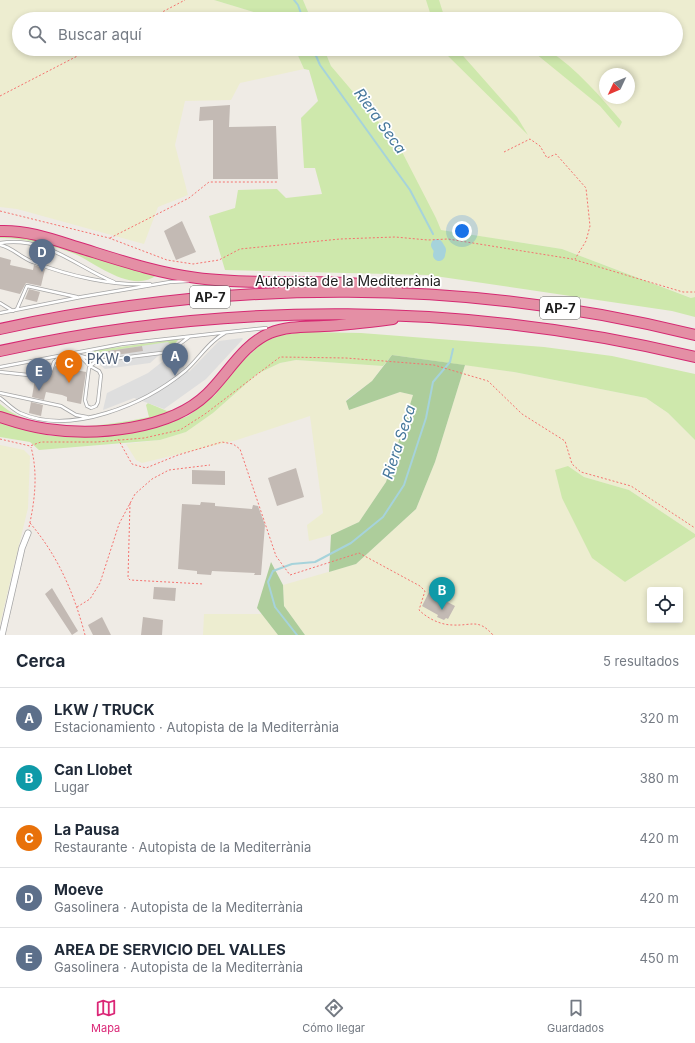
<!DOCTYPE html>
<html lang="es">
<head>
<meta charset="utf-8">
<style>
	:root { --surface:#fff; --page:#f6f6f7; --text:#1f2937; --muted:#747a83; --line:#e0e1e3; --accent:#db2777 }
	body { margin:0; font-family:Inter,sans-serif; background:var(--page); color:var(--text) }
	.controls { position:absolute; right:12px; bottom:12px; display:grid; overflow:hidden; border-radius:4px; box-shadow:0 2px 6px #0003 }
	.controls button { width:36px; height:36px; display:grid; place-items:center; padding:0; border:0; border-bottom:1px solid var(--line); background:var(--surface); color:var(--text); font:20px sans-serif }
	.compass { position:absolute; left:599px; top:68px; width:36px; height:36px; border-radius:50%; background:var(--surface); box-shadow:0 2px 6px #0003; rotate:226deg }
	.you { position:absolute; left:462px; top:231px; width:14px; height:14px; margin:-10px; border:3px solid #fff; border-radius:50%; background:#1a73e8; box-shadow:0 0 0 6px #1a73e833 }
	.badge { display:grid; place-items:center; width:26px; height:26px; border-radius:50%; background:var(--accent); color:#fff; font-size:13px; font-weight:700 }
	.pin { position:absolute; translate:-50% -33px; filter:drop-shadow(0 1px 2px #0008) }
	.pin::after { content:''; position:absolute; top:21px; width:14px; height:12px; background:inherit; clip-path:polygon(0 0,100% 0,50% 100%) }
	.list { margin:0; padding:0; list-style:none }
	h2 { display:flex; justify-content:space-between; align-items:center; height:52px; margin:0; padding:0 16px; font-size:17px }
	h2 small { font-size:13px; font-weight:400; color:var(--muted) }
	.list li { display:grid; grid-template-columns:26px 1fr auto; gap:12px; align-items:center; box-sizing:border-box; height:60px; padding:0 16px; border-top:1px solid var(--line) }
	.list b { display:block; font-size:15px; white-space:nowrap }
	.list p { margin:0; font-size:13px; white-space:nowrap; color:var(--muted) }
	.list em { font-size:13px; font-style:normal; color:var(--muted) }
	.icon { flex:none; width:22px; height:22px; fill:none; stroke:currentColor; stroke-width:2; stroke-linecap:round; stroke-linejoin:round }
	.map { position:relative; flex:none; width:695px; height:635px; overflow:hidden }
	.search { position:absolute; background:var(--surface); box-shadow:0 2px 6px #0003; left:12px; right:12px; top:12px; height:44px; display:flex; align-items:center; gap:10px; box-sizing:border-box; padding:0 14px; border-radius:22px; color:var(--muted); font-size:15px }
	.sheet { height:352px; background:var(--surface) }
	nav { display:flex; justify-content:space-around; align-items:center; box-sizing:border-box; height:56px; border-top:1px solid var(--line); background:var(--surface); font-size:11px; color:var(--muted) }
	nav a { display:grid; justify-items:center; gap:2px }
	nav .on { color:var(--accent) }
	.map>svg:first-child { display:block }
	.farmland { fill:#ededd0; fill-rule:evenodd }
	.grass { fill:#cee8ac }
	.forest { fill:#adcd9b }
	.parking { fill:#dedede }
	.lines { fill:none; stroke-linecap:round; stroke-linejoin:round }
	.stream { stroke:#a6d3db; stroke-width:2 }
	.river { stroke:#a6d3db; stroke-width:12 }
	.building { fill:#c3bab4 }
	.service-casing { stroke:#a5a5a5; stroke-width:4 }
	.minor-casing { stroke:#a5a5a5; stroke-width:7 }
	.motorway-casing { stroke:#d52972; stroke-width:12 }
	.path { stroke:#f5726f; stroke-width:1; stroke-dasharray:2 2; stroke-linecap:butt }
	.service { stroke:#fff; stroke-width:2.5 }
	.minor { stroke:#fff; stroke-width:5.5 }
	.motorway { stroke:#e48fa5; stroke-width:10 }
	.service-dot { fill:#5c6f8a; stroke:#fff; stroke-width:1.5 }
	.labels { text-anchor:middle; stroke-width:3.5; stroke-linejoin:round; paint-order:stroke }
	.shield { fill:#fff; stroke:#626262; stroke-width:1 }
	.shield-label { font-size:13px; font-weight:bold; fill:#1e1e1e }
	.street-label { font-size:14px; fill:#1e1e1e; stroke:#fff }
	.service-label { font-size:14px; fill:#4e5e75; stroke:#fff; text-anchor:end }
	.water-label { font-size:15px; font-style:italic; fill:#47789c; stroke:#fff }
</style>
</head>
<body>
<div class="map">
<svg width="695" height="635" viewBox="0 0 695 635">
	<rect width="100%" height="100%" fill="#efebe5"/>
	<!-- farmland -->
	<path class="farmland" d="M0 0H214L276 19H19V49H295L304 69 240 83 231 100 185 101 175 145 188 195 158 207 144 244 17 209 0 207Z
		M303 0H695V297L692 298 562 249 440 230 436 218 331 66 324 49H676V19H311ZM605 74H629V98H605Z
		M296 360 383 366 372 381 346 400 349 410 400 392 413 395 386 482 359 522 331 535 309 541 307 525 323 513 310 416 237 440 142 463 136 460 126 444 160 440 186 432 213 413 257 374 280 363Z
		M465 365 514 372 646 398 668 413 695 440V534L629 490 584 477 568 466 625 582 695 537V635H305L284 606 283 585 356 564 416 509 435 462ZM650 590H680V620H650Z
		M0 445 24 450 30 456 28 508 0 624Z
		M204 614H262L278 635H203Z"/>
	<!-- grass -->
	<path class="grass" d="M214 0H303L311 19H276Z
		M426 0H439L445 19H432Z
		M295 49H324L331 66 399 146 436 218 441 230 562 249 691 298 695 297V317L672 311 428 275 225 270 209 216 235 208 238 190 277 189 286 198 322 194 315 168H304L301 118 318 101 309 70 304 69Z
		M443 49H457L517 117 528 135 444 52Z
		M530 49C535 49 544 47 548 50 577 69 600 96 622 122L619 128 600 106Z
		M0 234 20 235 157 275C132 294 97 264 75 254 52 245 25 238 0 238Z
		M307 332 361 333 544 347 612 356 695 374V440L668 413 646 398 514 372 392 355 383 366 296 360 280 363 257 374 213 413 186 432 160 440 39 450 30 442 0 437V423L51 436 119 434 160 426 188 416 215 395 240 364 262 343 280 335Z
		M179 339 172 347H168L170 344 101 352 98 356H93L89 353 90 351Z
		M148 403 167 411 173 410V413C134 423 94 430 54 427 36 426 17 418 0 413V404C40 438 102 426 149 417L146 405Z
		M568 466 584 477 629 490 695 534V537L625 582 592 558 562 498 555 470Z"/>
	<!-- forest -->
	<path class="forest" d="M392 355 465 365 435 462 416 509 356 564 329 572 331 535 359 522 386 482 413 395 400 392 349 410 346 401 372 381Z
		M271 562 283 585 284 606 305 635H278L257 608Z"/>
	<!-- parking -->
	<path class="parking" d="M242 338 243 339 206 379 164 409 134 398 103 410 107 393 148 373 185 344 184 367 189 372 219 341Z
		M168 342 170 344 166 349 150 363 105 369 99 364 98 356 101 352Z"/>
	<g class="lines">
		<!-- stream -->
		<path class="stream" d="M294 0 298 5 303 19
			M313 49 320 65 410 190 433 234
			M297 635 275 607 268 582 273 571 292 564 315 562 351 543 383 517 404 485 426 418 433 382 450 362 453 349"/>
		<!-- river -->
		<path class="river" d="M437 245 440 250 439 255"/>
	</g>
	<!-- building -->
	<path class="building" d="M230 105 229 127 276 126 278 179H213V120L199 121 200 107Z
		M182 221 196 252 176 260 164 231Z
		M38 250 49 253 47 264 35 260Z
		M0 257 11 260 10 265 33 270 34 265 45 269 41 286 26 283 20 294 0 289Z
		M29 289 40 292 37 302 25 299Z
		M142 346 143 351 102 357V352Z
		M44 361 51 363 48 372 46 374 36 373 38 363Z
		M55 366 86 372 81 404 67 401V397L62 395 46 392 44 400 32 397 35 379H48Z
		M31 402 43 405 41 416 29 413Z
		M296 468 304 497 277 506 268 478Z
		M192 470 225 471V485L192 484Z
		M201 502 215 503V506L252 509 253 505 258 506 265 525 261 575H254L255 573 212 571 211 575 197 574V571L178 569 182 504 200 505Z
		M154 587 176 588 175 601 153 599Z
		M52 588 78 631 72 635 45 594Z
		M429 592 455 606 448 619 446 618 444 620 437 617 438 615 422 606Z
		M102 617 111 635H93L88 625Z
		M143 617 163 620 162 635H141Z"/>
	<g class="lines">
		<!-- service casing -->
		<g class="service-casing">
			<path id="service" d="M0 243C47 236 76 267 114 282
				M0 245C12 247 21 258 33 262 69 276 112 286 150 284
				M0 303 13 311 17 309 27 286 77 297
				M0 313 81 297 170 282 189 281
				M71 353 97 361 169 352 189 337
				M81 357 90 366 99 371 101 375 98 402 96 406 91 408 87 406 85 400 89 368C91 365 93 363 96 362
				M0 367 122 344 266 328
				M0 372 47 377 50 373 54 362 62 355
				M0 393 61 406 76 415 87 417
				M0 398C7 403 12 409 20 413 71 436 145 404 185 371 198 360 209 341 225 333"/>
		</g>
		<!-- minor casing -->
		<g class="minor-casing">
			<path id="minor" d="M2 635 22 548 28 533"/>
		</g>
		<!-- motorway casing -->
		<g class="motorway-casing">
			<path id="motorway" d="M0 231C27 230 52 239 77 247 116 259 156 273 197 278 263 287 333 276 397 289
				M0 329C228 279 468 278 695 335
				M0 351C230 300 466 302 695 357
				M0 417C15 422 31 427 47 429 96 436 170 430 207 394 228 374 242 345 270 333 287 326 306 327 324 326 347 325 370 322 393 319"/>
		</g>
		<!-- path -->
		<path class="path" d="M149 19 185 0
			M0 96 91 49
			M504 152 530 139 540 146 547 158 556 154 586 188 590 226 586 241 575 259
			M0 211 109 238 167 260 193 264 219 260 240 249 340 239 395 237 428 240 448 239 572 259 683 292H695
			M110 238 189 198 209 182H278
			M0 439 30 446 41 442H97L144 438 180 430 205 414 280 357 346 358 434 365 488 381 522 414 565 441 572 464 581 472 631 486 695 528
			M118 439 132 464 146 468 178 455 222 442 233 444 240 449 276 556 290 575 359 553 420 586 425 591 419 610C427 618 440 625 453 625 472 626 478 618 493 635
			M130 503 128 578 130 580 204 584
			M30 523C58 556 74 593 85 635
			M29 527C35 500 38 473 31 447
			M77 607 90 599 100 583 119 524 135 494 152 479 169 470 210 465"/>
		<!-- service -->
		<use href="#service" class="service"/>
		<!-- minor -->
		<use href="#minor" class="minor"/>
		<!-- motorway -->
		<use href="#motorway" class="motorway"/>
	</g>
	<!-- markers -->
	<circle class="service-dot" cx="127" cy="359" r="4"/>
	<g class="labels">
		<!-- shield labels -->
		<g class="shield">
			<rect x="190" y="286" width="40" height="22" rx="3"/>
			<rect x="540" y="297" width="40" height="22" rx="3"/>
		</g>
		<g class="shield-label">
			<text x="210" y="302">AP-7</text>
			<text x="560" y="313">AP-7</text>
		</g>
		<!-- street labels -->
		<g class="street-label">
			<text x="348" y="286">Autopista de la Mediterrània</text>
		</g>
		<!-- service labels -->
		<g class="service-label">
			<text x="119" y="364">PKW</text>
		</g>
		<!-- water labels -->
		<g class="water-label">
			<text transform="translate(380 121) rotate(54)" y="5">Riera Seca</text>
			<text transform="translate(399 442) rotate(-72)" y="5">Riera Seca</text>
		</g>
	</g>
</svg>
<div class="controls">
<button><svg class="icon" aria-label="locate" viewBox="0 0 24 24"><circle cx="12" cy="12" r="6"/><path d="M12 2v4M12 18v4M2 12h4M18 12h4"/></svg></button>
</div>
<svg class="compass" viewBox="-18 -18 36 36"><path d="M0-13l5 13h-10z" fill="#e53935"/><path d="M0 13l5-13h-10z" fill="#747a83"/></svg>
<div class="you"></div>
<div class="pin badge" style="left:175px;top:376px;background:#5c6f8a">A</div>
<div class="pin badge" style="left:442px;top:610px;background:#0f9aa8">B</div>
<div class="pin badge" style="left:69px;top:383px;background:#e8710a">C</div>
<div class="pin badge" style="left:42px;top:272px;background:#5c6f8a">D</div>
<div class="pin badge" style="left:39px;top:391px;background:#5c6f8a">E</div>
<div class="search"><svg class="icon" aria-label="search" viewBox="0 0 24 24"><circle cx="10" cy="10" r="6"/><path d="M15 15l6 6"/></svg>Buscar aquí</div>
</div>
<section class="sheet">
<h2>Cerca<small>5 resultados</small></h2>
<ul class="list">
<li><span class="badge" style="background:#5c6f8a">A</span><div><b>LKW / TRUCK</b><p>Estacionamiento · Autopista de la Mediterrània</p></div><em>320 m</em></li>
<li><span class="badge" style="background:#0f9aa8">B</span><div><b>Can Llobet</b><p>Lugar</p></div><em>380 m</em></li>
<li><span class="badge" style="background:#e8710a">C</span><div><b>La Pausa</b><p>Restaurante · Autopista de la Mediterrània</p></div><em>420 m</em></li>
<li><span class="badge" style="background:#5c6f8a">D</span><div><b>Moeve</b><p>Gasolinera · Autopista de la Mediterrània</p></div><em>420 m</em></li>
<li><span class="badge" style="background:#5c6f8a">E</span><div><b>AREA DE SERVICIO DEL VALLES</b><p>Gasolinera · Autopista de la Mediterrània</p></div><em>450 m</em></li>
</ul>
</section>
<nav>
<a class="on"><svg class="icon" aria-label="map" viewBox="0 0 24 24"><path d="M3 6l6-2 6 2 6-2v14l-6 2-6-2-6 2zM9 4v14M15 6v14"/></svg>Mapa</a>
<a><svg class="icon" aria-label="directions" viewBox="0 0 24 24"><path d="M12 3l9 9-9 9-9-9zM9 14v-3h6M13 9l2 2-2 2"/></svg>Cómo llegar</a>
<a><svg class="icon" aria-label="saved" viewBox="0 0 24 24"><path d="M7 4h10v16l-5-4-5 4z"/></svg>Guardados</a>
</nav>
</body>
</html>
